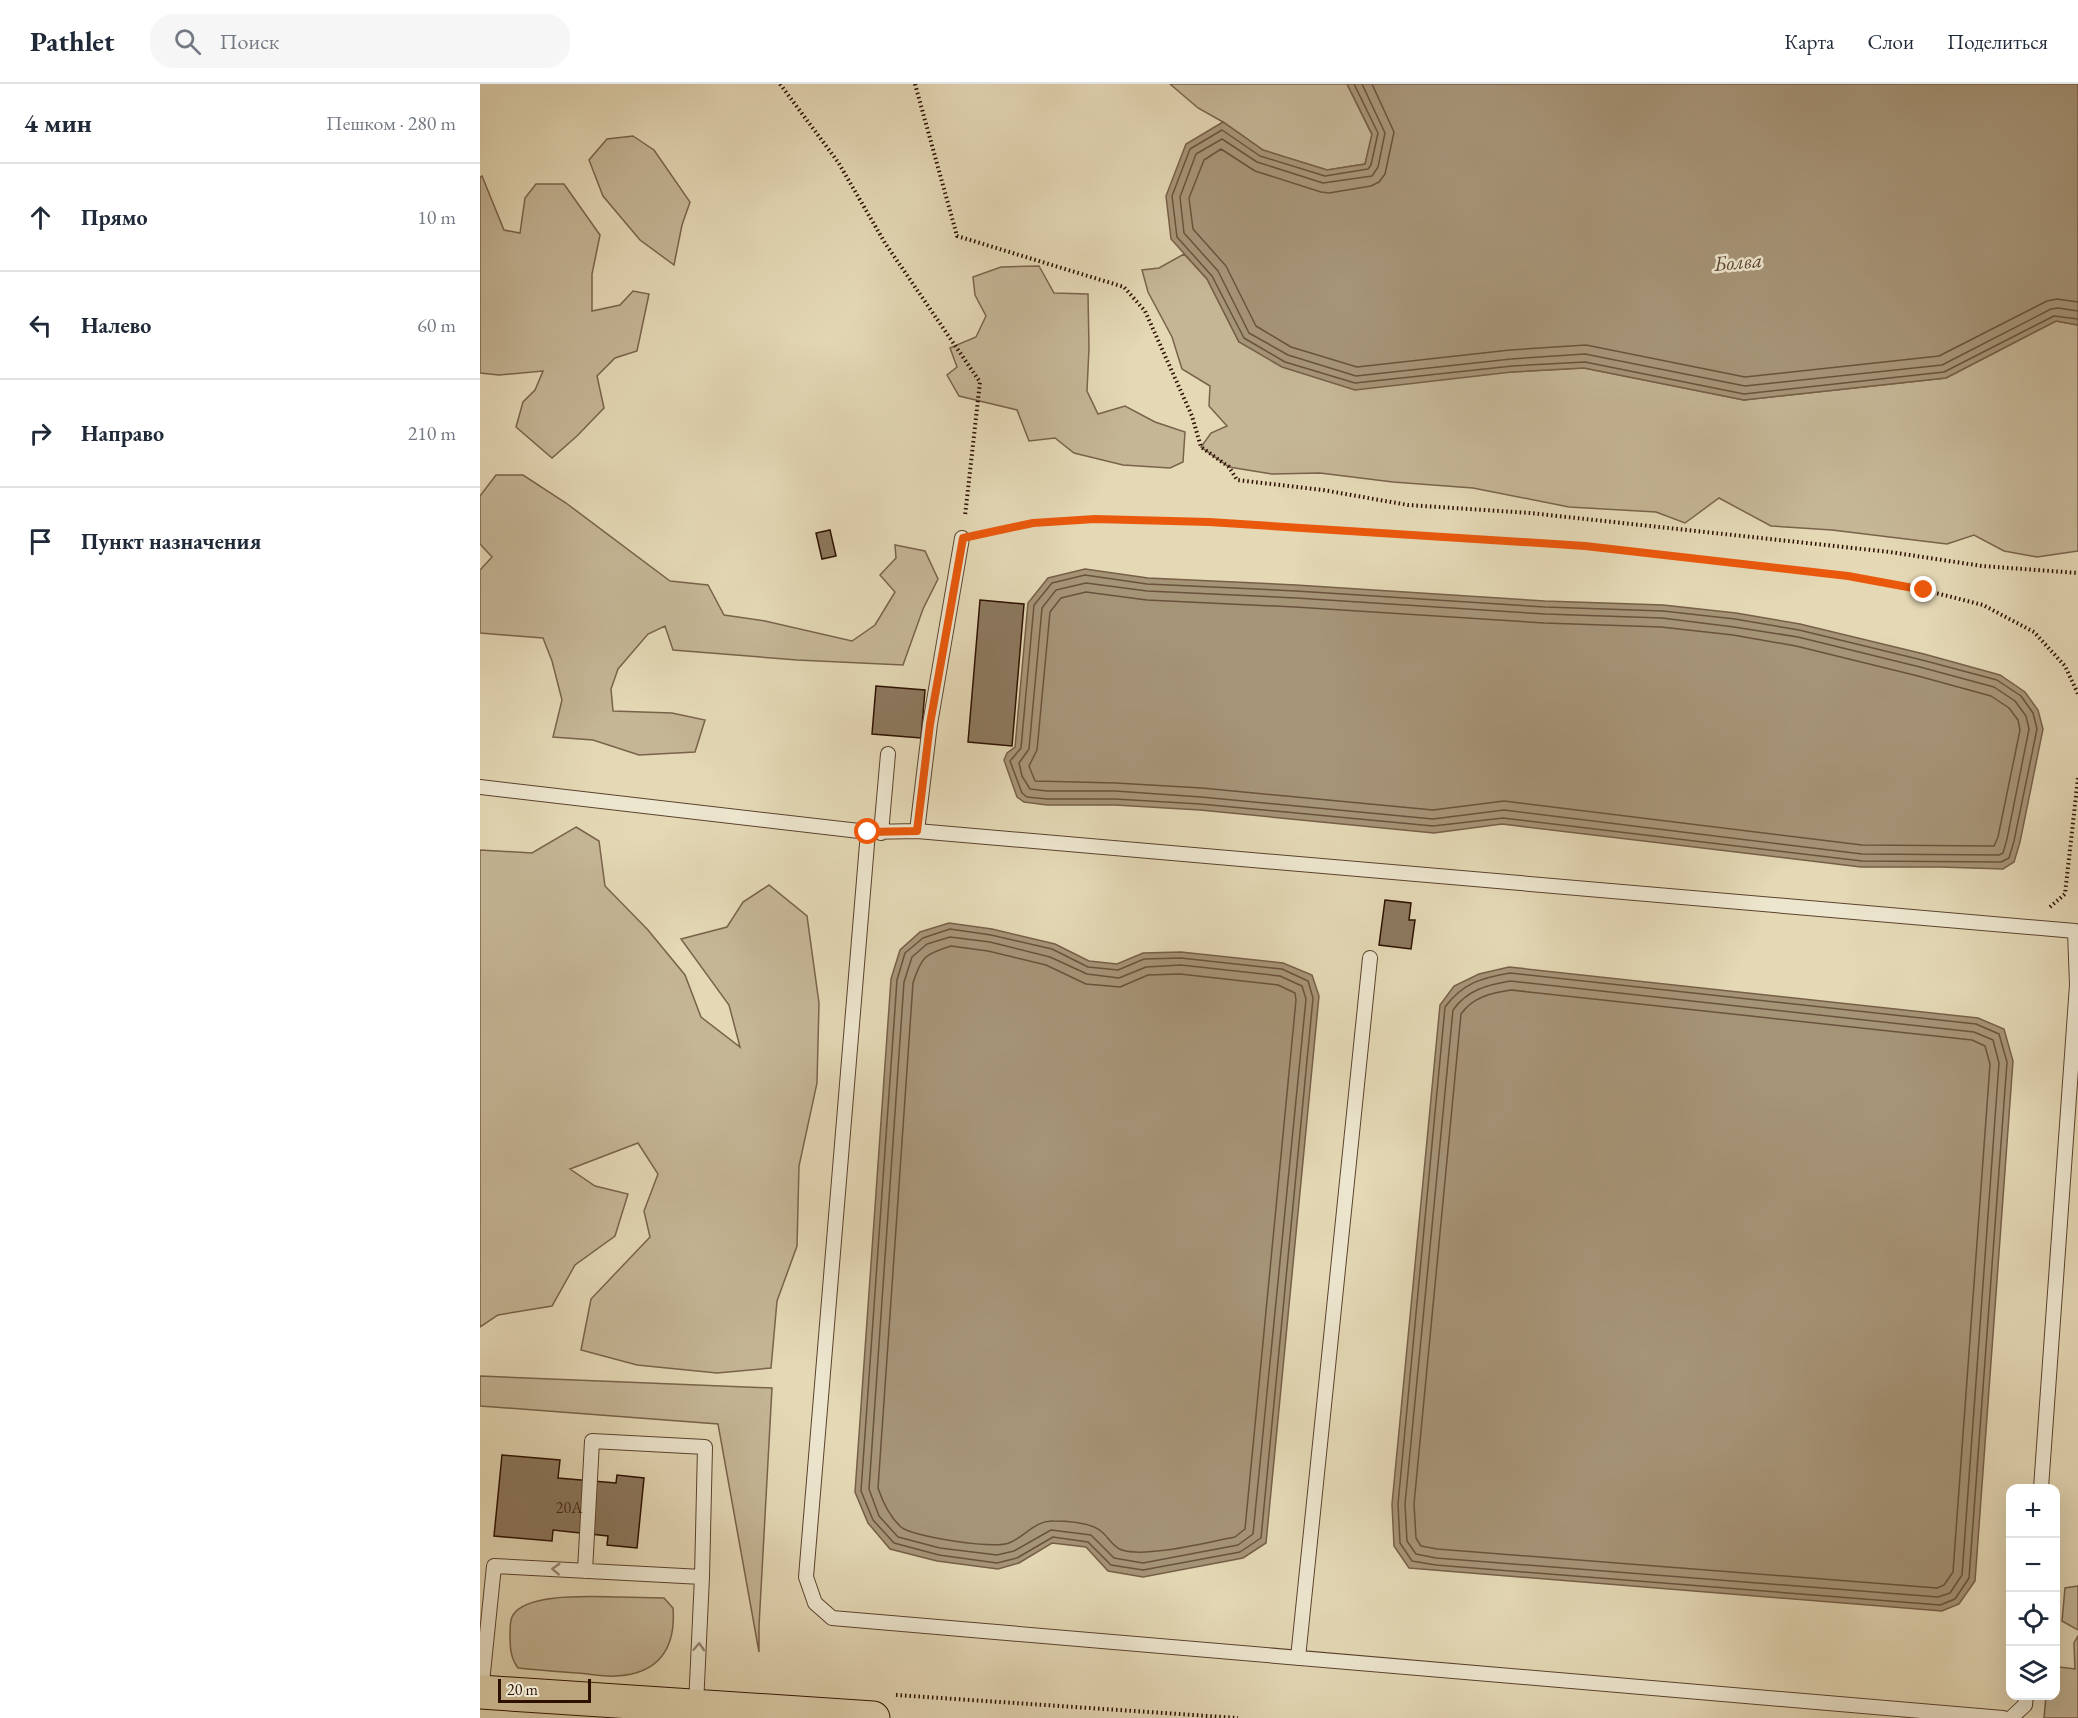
<!DOCTYPE html>
<html lang="ru">
<head>
<meta charset="utf-8">
<style>
	:root { --surface:#fff; --page:#f6f6f7; --text:#1f2937; --muted:#747a83; --line:#e0e1e3 }
	body { margin:0; font-family:"EB Garamond",serif; background:var(--page); color:var(--text) }
	.controls { position:absolute; right:18px; bottom:18px; display:grid; overflow:hidden; border-radius:12px; box-shadow:0 6px 24px #0002 }
	.controls button { width:54px; height:54px; display:grid; place-items:center; padding:0; border:0; border-bottom:2px solid var(--line); background:var(--surface); color:var(--text); font:30px sans-serif }
	.scale { position:absolute; left:18px; bottom:15px; width:93px; box-sizing:border-box; padding-left:6px; border:3px solid #2d1000; border-top:0; font-size:16px; line-height:21px; white-space:nowrap; color:#2d1000; -webkit-text-stroke:4px #ede6cf; paint-order:stroke }
	.stop { position:absolute; width:18px; height:18px; margin:-14px; border:4px solid #ea580c; border-radius:50%; background:#fff }
	.stop.end { background:#ea580c; border-color:#fff; box-shadow:0 2px 6px #0008 }
	.list { margin:0; padding:0; list-style:none }
	h2 { display:flex; justify-content:space-between; align-items:center; height:78px; margin:0; padding:0 24px; font-size:26px }
	h2 small { font-size:20px; font-weight:400; color:var(--muted) }
	.list li { display:grid; grid-template-columns:39px 1fr auto; gap:18px; align-items:center; box-sizing:border-box; height:108px; padding:0 24px; border-top:2px solid var(--line) }
	.list b { display:block; font-size:22px; white-space:nowrap }
	.list em { font-size:20px; font-style:normal; color:var(--muted) }
	.icon { flex:none; width:33px; height:33px; fill:none; stroke:currentColor; stroke-width:2; stroke-linecap:round; stroke-linejoin:round }
	.map { position:relative; flex:none; width:1598px; height:1634px; overflow:hidden }
	header { display:flex; align-items:center; gap:36px; box-sizing:border-box; height:84px; padding:0 30px; background:var(--surface); border-bottom:2px solid var(--line) }
	header strong { font-size:28px }
	nav { display:flex; gap:33px; margin-inline-start:auto; font-size:21px }
	.search { width:420px; height:54px; background:var(--page); display:flex; align-items:center; gap:15px; box-sizing:border-box; padding:0 21px; border-radius:24px; color:var(--muted); font-size:22px }
	main { display:flex }
	aside { flex:1; background:var(--surface) }
	.map>svg:first-child { display:block }
	.green { fill:#c5b696; stroke:#79634b; stroke-width:1.5 }
	.water { fill:#a69477; stroke:#765f47; stroke-width:1.5 }
	.lines { fill:none; stroke-linecap:round; stroke-linejoin:round }
	.shore { stroke:#6a523c; stroke-width:1.5 }
	.building { fill:#8c785e; stroke:#2d1000; stroke-width:1.5 }
	.lane-casing { stroke:#5b422d; stroke-width:16 }
	.primary-casing { stroke:#2d1000; stroke-width:35 }
	.path { stroke:#2d1000; stroke-width:4; stroke-dasharray:1.5 3; stroke-linecap:butt }
	.lane { stroke:#ede6cf; stroke-width:14 }
	.primary { stroke:#e4d8b5; stroke-width:33 }
	.oneway { stroke:#978672 }
	.route { stroke:#ea580c; stroke-width:8 }
	.labels { text-anchor:middle; stroke-width:5; stroke-linejoin:round; paint-order:stroke }
	.number-label { font-size:16px; fill:#452a18 }
	.water-label { font-size:21px; font-style:italic; fill:#5d4530; stroke:#ede6cf }
</style>
</head>
<body>
<header>
<strong>Pathlet</strong>
<div class="search"><svg class="icon" aria-label="search" viewBox="0 0 24 24"><circle cx="10" cy="10" r="6"/><path d="M15 15l6 6"/></svg>Поиск</div>
<nav><a>Карта</a><a>Слои</a><a>Поделиться</a></nav>
</header>
<main>
<aside>
<h2>4 мин<small>Пешком · 280 m</small></h2>
<ul class="list">
<li><svg class="icon" aria-label="ahead" viewBox="0 0 24 24"><path d="M12 20V5M6 11l6-6 6 6"/></svg><div><b>Прямо</b></div><em>10 m</em></li>
<li><svg class="icon" aria-label="left" viewBox="0 0 24 24"><path d="M17 20v-9H6M10 6l-5 5 5 5"/></svg><div><b>Налево</b></div><em>60 m</em></li>
<li><svg class="icon" aria-label="right" viewBox="0 0 24 24"><path d="M7 20v-9h11M14 6l5 5-5 5"/></svg><div><b>Направо</b></div><em>210 m</em></li>
<li><svg class="icon" aria-label="arrive" viewBox="0 0 24 24"><path d="M6 21V4h12l-3 4 3 4H6"/></svg><div><b>Пункт назначения</b></div></li>
</ul>
</aside>
<div class="map">
<svg width="1598" height="1634" viewBox="0 0 1598 1634">
	<rect width="100%" height="100%" fill="#e4d8b5"/>
	<filter id="stains"><feTurbulence type="fractalNoise" baseFrequency=".00333" numOctaves="4"/><feColorMatrix values="0 0 0 0 .2 0 0 0 0 .09 0 0 0 0 .02 0 0 0 .5 -.17"/></filter>
	<radialGradient id="worn" r=".72"><stop offset=".6" stop-color="#630" stop-opacity="0"/><stop offset="1" stop-color="#630" stop-opacity=".3"/></radialGradient>
	<!-- green -->
	<path class="green" d="M690 0H867L892 51 885 80 847 86 783 66 743 38 718 24Z
		M153 52 174 66 210 118 202 141 194 181 160 156 123 112 109 76 127 55Z
		M2 92 24 146 40 149 45 114 56 100H84L120 151 112 190V227L140 221 153 207 169 210 157 267 135 274 117 292 124 324 97 352 72 374 36 343 43 318 55 306 63 287 19 291 0 289V93Z
		M704 170 727 195 759 258 1032 288 1104 284 1264 316 1466 294 1576 237 1598 241V467L1557 473 1524 467 1494 451 1467 460 1352 446 1291 442 1239 414 1205 439 1176 428 1089 423 993 404 913 398 840 389 792 390 749 383 721 363 731 349 747 342 729 322 730 302 702 285 692 253 668 208 662 186 679 184Z
		M559 182 574 209 608 210 609 264 607 307 618 330 645 322 675 338 705 348 703 378 690 384 643 381 594 369 575 354 549 357 537 326 479 312 467 291 477 283 470 264 496 253 506 232 495 211 493 193 521 183Z
		M16 391H43L86 419 190 497 228 501 244 531 285 537 372 557 395 541 415 508 400 491 416 474 415 461 445 467 458 495 443 525 423 581 317 576 193 566 185 542 168 550 138 585 131 605 133 627 192 629 225 636 215 668 159 671 113 656 73 653 82 616 72 577 63 554 0 549V486L12 473 0 460V412Z
		M96 743 119 757 125 802 168 846 205 891 221 933 260 963 249 921 201 855 247 843 263 818 289 801 327 832 339 919 337 999 319 1082 317 1162 297 1217 291 1284 237 1289 157 1281 101 1266 111 1215 170 1153 164 1127 178 1090 158 1059 90 1085 115 1102 148 1110 135 1152 95 1181 72 1222 18 1231 0 1243V766L52 769Z
		M0 1292 292 1304 279 1542V1568L238 1340 0 1322Z
		M1598 1502V1546L1582 1537 1585 1504Z
		M139 1513 184 1514 193 1524C196 1564 179 1590 136 1592 124 1593 111 1590 98 1589 78 1588 58 1586 38 1584 30 1573 30 1563 30 1549 30 1544 30 1535 33 1531 47 1508 115 1513 139 1513Z
		M1598 1552V1634H1564L1566 1612H1576V1584L1579 1583 1595 1585 1594 1559Z"/>
	<!-- water -->
	<path class="water" d="M867 0H1598V241L1576 237 1466 294 1264 316 1104 284 1032 288 875 306 802 283 759 258 727 195 691 155 686 112 706 60 743 38 783 66 847 86 885 80 892 50Z
		M605 485 668 494 816 501 1065 517 1183 521 1256 529 1320 540 1444 570 1520 591 1545 608 1558 626 1563 645 1540 758 1534 778 1523 785 1460 783H1381L1022 740 954 749 720 726 635 721H567L544 718 537 713 524 676 527 669 535 663 548 519 568 494Z
		M469 839 512 845 575 860 609 877 637 880 663 869 701 868 803 879 832 891 839 912 786 1459 763 1474 663 1493 628 1487 606 1463 572 1459 539 1479 518 1485 457 1477 410 1465 388 1439 375 1408 411 895 420 866 440 848Z
		M1029 883 1498 934 1524 945 1533 977 1495 1497 1479 1520 1462 1527 929 1484 914 1462 912 1420 960 921 974 902 999 890Z"/>
	<g class="lines">
		<!-- shore -->
		<path class="shore" d="M874 0 898 49 891 81 888 85 845 92 780 72 742 46 710 65 692 112 697 153 732 192 764 254 805 278 875 299 1032 282 1105 278 1264 310 1464 288 1574 232 1598 235
			M882 0 905 49 898 83 892 92 843 99 777 78 742 55 716 70 700 113 704 149 738 187 769 249 808 271 876 292 1031 275 1105 270 1265 302 1462 281 1571 225 1578 224 1598 227
			M892 0 914 48 905 90 899 98 891 102 849 109 841 108 775 87 741 65 724 76 709 114 713 145 746 182 776 242 811 263 877 283 1030 266 1106 261 1265 293 1459 272 1567 217 1577 215 1598 218
			M605 491 667 500 816 507 1065 523 1183 527 1255 535 1319 546 1442 576 1517 596 1541 612 1553 629 1557 645 1534 757 1529 774 1521 778 1382 777 1023 734 953 742 720 720 635 715H567L547 713 542 709 530 677 541 664 554 521 572 499Z
			M606 499 667 507 816 514 1065 530 1182 534 1254 543 1318 553 1440 583 1514 603 1535 617 1546 632 1549 645 1527 755 1523 769 1519 771 1382 770 1024 726 953 735 721 713 635 707H567L550 705 542 692 539 679 549 665 562 524 576 506Z
			M606 508 667 516 815 523 1064 539 1181 543 1253 551 1316 562 1438 592 1511 612 1529 624 1538 636 1540 646 1518 753 1514 762 1382 761 1024 717 953 726 722 704 636 699 555 697 549 682 557 666 570 528 581 514Z
			M470 845 511 851 572 865 608 883 638 886 664 875 701 874 802 885 828 897 833 914 781 1454 760 1468 663 1486 631 1481 608 1458 573 1453 537 1474 517 1479 459 1471 414 1459 393 1436 381 1407 417 896 425 869 443 854Z
			M470 853 510 858 570 873 607 890 639 894 666 883 701 881 800 892 822 902 826 915 773 1450 758 1461 663 1479 634 1474 611 1451 571 1446 534 1467 517 1471 460 1464 418 1453 399 1432 389 1405 424 898 432 873 447 860Z
			M471 862 508 867 566 881 606 900 640 903 668 891 700 890 798 901 815 909 816 916 765 1445 755 1453C727 1458 667 1474 642 1466 634 1464 628 1453 622 1448 611 1438 587 1437 573 1437 556 1436 544 1453 529 1459 513 1465 433 1453 421 1443 409 1432 403 1419 398 1404L433 899C441 873 445 870 471 862Z
			M1030 889 1496 940 1519 950 1527 978 1489 1494 1475 1515 1460 1521 956 1481 932 1477 920 1459 918 1420 965 923C983 899 1001 894 1030 889Z
			M1030 897 1494 948 1513 956 1519 979 1482 1491 1470 1509 1458 1513 956 1474 936 1470 927 1457 925 1420 973 926C987 906 1007 901 1030 897Z
			M1031 906 1492 956 1505 962 1510 980 1473 1488 1464 1501 1457 1504 957 1465 941 1462 936 1454 934 1420 981 930C993 913 1011 909 1031 906Z"/>
	</g>
	<!-- building -->
	<path class="building" d="M350 446 356 472 342 475 336 449Z
		M500 516 544 520 532 662 488 658Z
		M396 602 445 606 441 654 392 650Z
		M905 816 931 819 929 836H935L931 865 899 861Z
		M22 1371 80 1376 78 1394 136 1399 137 1391 164 1394 157 1464 127 1461 128 1452 73 1446 72 1457 14 1452Z"/>
	<g class="lines">
		<!-- lane casing -->
		<g class="lane-casing">
			<path id="lane" d="M0 703 388 748 437 747 1595 847 1597 901 1561 1404
				M437 747 450 640 482 454
				M388 748 326 1493 335 1519 352 1534 1523 1634
				M401 749 408 670
				M105 1487 112 1357 225 1363 222 1493
				M818 1574 890 874
				M1 1608 14 1482 222 1493 216 1621
				M1531 1634 1545 1621 1546 1612"/>
		</g>
		<!-- primary casing -->
		<g class="primary-casing">
			<path id="primary" d="M0 1608 393 1634"/>
		</g>
		<!-- path -->
		<path class="path" d="M300 0 358 78 405 159 500 298 485 432
			M435 0 477 152 644 203 665 227 712 332 721 363 749 383 757 396 843 406 928 421 1050 429 1410 468 1502 482 1598 489
			M504 449 553 439 615 435 729 438 1105 462 1368 492 1444 506 1503 521 1554 548 1585 582 1598 610
			M1570 823 1585 810 1598 694
			M416 1611 758 1634"/>
		<!-- lane -->
		<use href="#lane" class="lane"/>
		<!-- primary -->
		<use href="#primary" class="primary"/>
	</g>
	<!-- one-way arrows -->
	<defs><path id="oneway-chevron" d="M-2-3.5L2.5 0L-2 3.5" fill="none" stroke-width="1.6" stroke-linecap="round" stroke-linejoin="round" transform="scale(1.5)"/></defs>
	<g class="oneway">
		<use href="#oneway-chevron" transform="translate(76 1485) rotate(-177)"/>
		<use href="#oneway-chevron" transform="translate(219 1563) rotate(-87)"/>
	</g>
	<g class="lines">
		<!-- route -->
		<path class="route" d="M388 748 437 747 450 640 483 454 553 439 615 435 729 438 1105 462 1368 492 1444 506"/>
	</g>
	<g class="labels">
		<!-- number labels -->
		<g class="number-label">
			<text x="89" y="1429">20А</text>
		</g>
		<!-- water labels -->
		<g class="water-label">
			<text transform="translate(1258 178) rotate(-5)" y="7">Болва</text>
		</g>
	</g>
	<rect width="100%" height="100%" filter="url(#stains)"/>
	<rect width="100%" height="100%" fill="url(#worn)"/>
</svg>
<div class="controls">
<button>+</button>
<button>−</button>
<button><svg class="icon" aria-label="locate" viewBox="0 0 24 24"><circle cx="12" cy="12" r="6"/><path d="M12 2v4M12 18v4M2 12h4M18 12h4"/></svg></button>
<button><svg class="icon" aria-label="layers" viewBox="0 0 24 24"><path d="M12 4l9 5-9 5-9-5zM3 14l9 5 9-5"/></svg></button>
</div>
<div class="scale">20 m</div>
<div class="stop" style="left:388px;top:748px"></div>
<div class="stop end" style="left:1444px;top:506px"></div>
</div>
</main>
</body>
</html>
